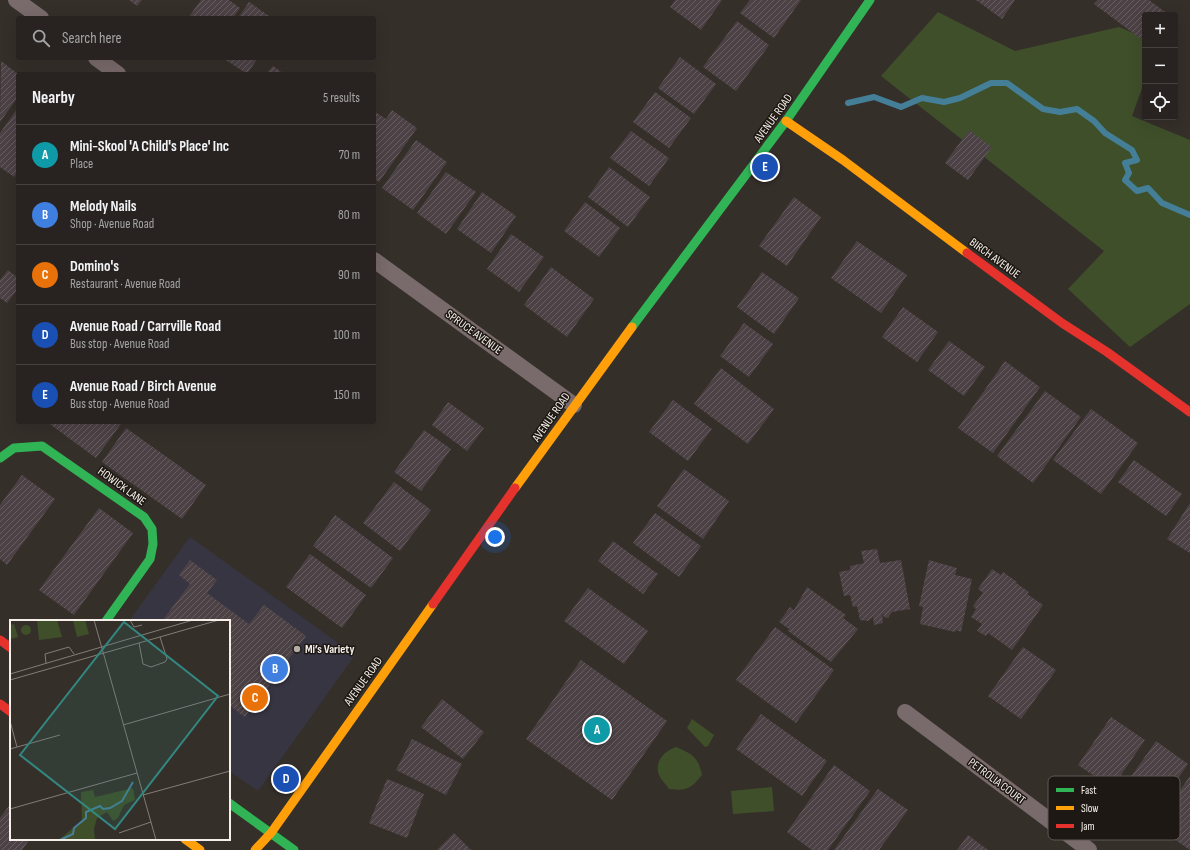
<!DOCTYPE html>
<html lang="en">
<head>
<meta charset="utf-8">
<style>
	:root { --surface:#282320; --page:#342f2d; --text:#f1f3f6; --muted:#a5a4a5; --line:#44403e; --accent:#b3aca7 }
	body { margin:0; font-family:"Sofia Sans Condensed",sans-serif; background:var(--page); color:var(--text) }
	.controls { position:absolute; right:12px; top:12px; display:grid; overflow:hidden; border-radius:4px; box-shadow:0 4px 16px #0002 }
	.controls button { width:36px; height:36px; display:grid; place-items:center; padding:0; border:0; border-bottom:1px solid var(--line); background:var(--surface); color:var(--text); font:20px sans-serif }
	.you { position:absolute; left:495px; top:537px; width:14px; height:14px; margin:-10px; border:3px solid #fff; border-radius:50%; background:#1a73e8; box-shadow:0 0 0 6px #1a73e833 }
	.badge { display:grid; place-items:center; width:26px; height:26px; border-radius:50%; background:var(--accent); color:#fff; font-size:13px; font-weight:700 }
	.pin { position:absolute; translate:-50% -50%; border:2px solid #fff; box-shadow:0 1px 4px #0006 }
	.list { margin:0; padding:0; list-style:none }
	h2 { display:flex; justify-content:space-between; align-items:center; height:52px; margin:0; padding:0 16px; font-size:17px }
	h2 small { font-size:13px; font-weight:400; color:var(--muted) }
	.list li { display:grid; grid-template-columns:26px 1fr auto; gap:12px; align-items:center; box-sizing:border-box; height:60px; padding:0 16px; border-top:1px solid var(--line) }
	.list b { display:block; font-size:15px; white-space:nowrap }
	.list p { margin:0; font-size:13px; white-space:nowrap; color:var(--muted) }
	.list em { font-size:13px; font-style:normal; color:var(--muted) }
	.icon { flex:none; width:22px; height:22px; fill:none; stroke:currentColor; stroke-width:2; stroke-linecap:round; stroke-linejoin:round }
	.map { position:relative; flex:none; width:1190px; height:850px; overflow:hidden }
	.search { position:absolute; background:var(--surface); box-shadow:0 4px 16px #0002; left:16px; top:16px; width:360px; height:44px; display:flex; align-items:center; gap:10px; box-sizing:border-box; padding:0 14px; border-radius:4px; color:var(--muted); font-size:15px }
	.panel { position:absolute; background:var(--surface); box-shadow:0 4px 16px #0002; left:16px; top:72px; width:360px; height:352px; border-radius:4px }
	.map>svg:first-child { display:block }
	.commercial { fill:#383543 }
	.park { fill:#3f4f2a }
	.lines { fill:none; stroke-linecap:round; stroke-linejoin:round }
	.stream { stroke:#457f97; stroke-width:6 }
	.building { fill:url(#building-hatch) }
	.street { stroke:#796a6b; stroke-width:16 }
	.fast { stroke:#30b455; stroke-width:9 }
	.slow { stroke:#ff9f0a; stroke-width:9 }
	.jam { stroke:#e5322d; stroke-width:9 }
	.poi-dot { fill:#b3aca7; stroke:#1d1813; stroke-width:1.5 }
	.labels { text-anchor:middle; stroke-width:3; stroke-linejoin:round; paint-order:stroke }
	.street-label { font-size:12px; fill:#f7f0ea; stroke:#1d1813 }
	.poi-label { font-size:12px; font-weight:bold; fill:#f7f0ea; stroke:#1d1813; text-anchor:start }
	.inset-river { fill:none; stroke:#457f97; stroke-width:2 }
	.inset-road { fill:none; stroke:#837c77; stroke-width:1 }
	.view { fill:#328881; fill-opacity:0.15; stroke:#328881; stroke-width:2 }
	.inset-edge { fill:none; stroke:#f7f0ea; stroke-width:2 }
	.key { fill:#1d1813; stroke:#5e5954; stroke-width:1 }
	.key-label { font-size:11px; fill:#f7f0ea }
</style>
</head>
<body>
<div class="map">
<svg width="1190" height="850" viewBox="0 0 1190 850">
	<defs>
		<pattern id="building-hatch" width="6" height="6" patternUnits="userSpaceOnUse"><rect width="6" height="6" fill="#4c4246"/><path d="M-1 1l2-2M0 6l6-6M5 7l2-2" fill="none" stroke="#675e61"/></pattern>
	</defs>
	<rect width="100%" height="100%" fill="#352f2a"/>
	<!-- commercial -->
	<path class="commercial" d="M190 537 355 655 258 791 229 771V621H129Z"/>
	<!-- park -->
	<path class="park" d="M938 12 1015 51 1119 27 1145 38V80L1132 116 1190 140V304L1130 347 1068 289 1104 251 881 76Z
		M692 719 714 735 708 746 705 747 687 728Z
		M676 747C693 754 698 757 702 775 691 789 686 791 669 789 666 784 661 780 659 775 654 762 664 751 676 747Z
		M772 787 774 811 733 814 731 791Z"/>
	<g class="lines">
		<!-- stream -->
		<path class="stream" d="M848 103 874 97 901 107 922 98 944 102 960 98 991 83H1007L1043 109 1060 112 1077 109 1094 121 1105 133 1132 150 1137 160 1125 163 1129 173 1125 180 1137 191 1148 188 1162 203 1190 215"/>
	</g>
	<!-- building -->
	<path class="building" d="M129 0H142L137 6Z
		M201 0H229L240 8 233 18H188Z
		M675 0H722L701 30 670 7Z
		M750 0H801L774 38 740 13Z
		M976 0H1015L1002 19Z
		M1098 0H1149L1169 15H1145V42L1094 4Z
		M249 2 272 18H238Z
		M737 21 769 45 736 91 703 67Z
		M680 57 716 84 694 114 658 88Z
		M223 58H258L247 74Z
		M1 61 18 74V97L0 122Z
		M273 66 284 74H266Z
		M655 92 691 118 669 148 633 122Z
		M17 109 18 171 14 177 0 167V133Z
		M392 110 417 128 379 182 374 178V111L386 119Z
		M969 130 992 147 968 180 945 163Z
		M631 131 669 158 649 186 610 158Z
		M416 140 447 162 413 210 382 188Z
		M609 167 650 197 628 227 588 197Z
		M446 172 476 192 446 234 417 213Z
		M482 192 516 216 491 253 457 229Z
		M794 197 821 217 787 266 759 246Z
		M585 202 620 228 599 257 564 231Z
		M511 234 544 257 519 292 487 269Z
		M857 241 907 275 881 313 831 278Z
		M551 267 594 299 567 337 524 305Z
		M8 270 18 278V289L7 303 0 298V280Z
		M762 272 799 298 774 334 737 307Z
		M903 307 938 332 917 362 882 337Z
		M744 323 773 344 749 377 720 356Z
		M949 341 985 367 964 396 928 370Z
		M1005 361 1040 387 993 453 958 428Z
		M721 368 774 409 748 444 694 404Z
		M1045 391 1081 417 1033 483 997 456Z
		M673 400 712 429 688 461 649 432Z
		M448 402 484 428 467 451 432 425Z
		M1091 409 1138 443 1101 494 1053 460Z
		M47 422H118L121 424 96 458Z
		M126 428 206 485 182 519 102 462Z
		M424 430 451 449 421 491 394 472Z
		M1134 460 1182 494 1166 516 1118 482Z
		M684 469 729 501 703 539 657 506Z
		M22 475 55 499 7 565 0 559V505Z
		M394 482 431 510 400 551 363 523Z
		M1190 503V553L1167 539Z
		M99 508 133 533 74 615 39 590Z
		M655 513 701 546 679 577 633 543Z
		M335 515 393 558 371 588 313 546Z
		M613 541 658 574 643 594 598 561Z
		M877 549 880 563 901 560 910 609 892 612 888 618 884 617 882 613 883 623 874 625 873 617 868 621 860 620 857 606 853 607 850 595 844 596 839 572 850 570V566L864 563 861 551Z
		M310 554 366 595 342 628 286 587Z
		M190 560 217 580 207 593 249 624 264 605 306 636 245 717 229 705V621H162L190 584 179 575Z
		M929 560 957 568 955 575 972 579 961 632 956 630 955 632 920 624 923 607 919 606Z
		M992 569 1001 575 1003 572 1017 582 1016 583 1029 592 1027 594 1043 605 1012 650 988 633 986 636 977 631 982 624 971 617 976 609 973 606 983 593 978 589Z
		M807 587 846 615 843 618 858 629 831 662 788 631 789 629 779 622 790 607 794 610Z
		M588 588 648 631 624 664 564 621Z
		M775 627 834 670 796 723 736 680Z
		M1023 647 1056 670 1021 719 988 696Z
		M581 660 667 721 612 800 526 739Z
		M442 699 484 732 463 759 421 727Z
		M761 714 827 761 802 796 736 749Z
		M1111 717 1145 740 1112 788 1078 765Z
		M412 739 462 764 446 795 396 770Z
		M1156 741 1188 764 1153 814 1121 791Z
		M834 765 870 791 828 850H812L787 832Z
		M1190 776V850L1155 826Z
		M387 779 424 794 407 838 369 823Z
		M878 789 908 810 879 850H834Z
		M11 803V839H30L22 850H0V818Z
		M454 833 471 850H437Z
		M968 835 988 850H957Z"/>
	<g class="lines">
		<!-- street -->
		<path class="street" d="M16 0 41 18
			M96 58 118 74
			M374 260 574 405
			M905 712 1089 850"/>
		<!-- fast -->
		<path class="fast" d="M632 327 786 121 870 0
			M0 458 14 448 42 446 144 517 152 529 153 544 150 559 106 621
			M229 803 294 850"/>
		<!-- slow -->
		<path class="slow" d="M786 121 843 160 967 253
			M515 488 632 327
			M185 839 200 850
			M255 850 271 833 433 604"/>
		<!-- jam -->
		<path class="jam" d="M967 253 1062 323 1107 352 1190 412
			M433 604 515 488
			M0 640 11 648
			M0 704 11 712"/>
	</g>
	<!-- markers -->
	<circle class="poi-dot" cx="297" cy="649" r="4"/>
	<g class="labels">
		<!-- street labels -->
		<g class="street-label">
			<text transform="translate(773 118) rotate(-54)" y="4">AVENUE ROAD</text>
			<text transform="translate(995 258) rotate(36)" y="4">BIRCH AVENUE</text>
			<text transform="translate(474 332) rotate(36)" y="4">SPRUCE AVENUE</text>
			<text transform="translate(551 417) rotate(-55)" y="4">AVENUE ROAD</text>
			<text transform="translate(122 486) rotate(36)" y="4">HOWICK LANE</text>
			<text transform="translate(363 681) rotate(-54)" y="4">AVENUE ROAD</text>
			<text transform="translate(997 781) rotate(37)" y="4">PETROLIA COURT</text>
		</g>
		<!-- poi labels -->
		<g class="poi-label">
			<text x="305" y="653">Mi’s Variety</text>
		</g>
	</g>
	<!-- overview -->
	<g transform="translate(10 620)">
		<rect width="220" height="220" fill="#352f2a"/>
		<path d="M27 0H47L52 17 29 20ZM63 0H75L79 14 67 17ZM4 4 8 17 0 19V5ZM11 10a5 5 0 1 1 10 0a5 5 0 1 1-10 0ZM123 168 125 180 114 185 108 198 103 201 97 192 87 198 84 209 85 220H49L72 200 71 172 83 170 85 177Z" fill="#3f4f2a"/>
		<path class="inset-river" d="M50 220 63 214 64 208 76 198V192L90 186 93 189 100 188 112 181 123 162"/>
		<path class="inset-road" d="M84 0 146 220M120 0 124 7 132 5M129 23 133 44 141 47 155 42 157 39 150 17M36 43 35 34 59 27 64 34M0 54 183 0M0 60 209 0M0 101 7 127M113 105 220 74M0 129 50 115M133 175 220 151M0 189 127 153M109 213 141 202"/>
		<path class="view" d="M114 2 208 76 105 209 10 135Z"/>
		<rect width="220" height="220" class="inset-edge"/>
	</g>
	<!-- legend -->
	<rect x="1048" y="776" width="132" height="64" rx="6" class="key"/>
	<rect x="1056" y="788" width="18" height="4" fill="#30b455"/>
	<rect x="1056" y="806" width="18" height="4" fill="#ff9f0a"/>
	<rect x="1056" y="824" width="18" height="4" fill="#e5322d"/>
	<g class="key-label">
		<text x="1081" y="794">Fast</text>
		<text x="1081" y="812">Slow</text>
		<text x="1081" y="830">Jam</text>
	</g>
</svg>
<div class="controls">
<button>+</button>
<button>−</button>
<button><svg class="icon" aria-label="locate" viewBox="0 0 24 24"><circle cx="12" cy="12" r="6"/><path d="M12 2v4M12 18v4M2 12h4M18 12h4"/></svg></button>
</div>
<div class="you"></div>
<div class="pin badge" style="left:597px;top:730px;background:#0f9aa8">A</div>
<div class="pin badge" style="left:275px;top:669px;background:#3f7fe0">B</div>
<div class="pin badge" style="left:255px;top:698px;background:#e8710a">C</div>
<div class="pin badge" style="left:286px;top:779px;background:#1a4fb4">D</div>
<div class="pin badge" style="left:765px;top:167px;background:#1a4fb4">E</div>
<div class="search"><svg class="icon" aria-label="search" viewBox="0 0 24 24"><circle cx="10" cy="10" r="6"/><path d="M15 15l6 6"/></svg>Search here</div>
<section class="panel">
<h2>Nearby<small>5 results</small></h2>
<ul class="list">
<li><span class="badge" style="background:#0f9aa8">A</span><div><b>Mini-Skool 'A Child's Place' Inc</b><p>Place</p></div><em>70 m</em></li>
<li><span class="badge" style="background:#3f7fe0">B</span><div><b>Melody Nails</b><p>Shop · Avenue Road</p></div><em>80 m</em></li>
<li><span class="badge" style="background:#e8710a">C</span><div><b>Domino's</b><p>Restaurant · Avenue Road</p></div><em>90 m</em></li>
<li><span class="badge" style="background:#1a4fb4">D</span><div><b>Avenue Road / Carrville Road</b><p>Bus stop · Avenue Road</p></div><em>100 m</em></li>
<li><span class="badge" style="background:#1a4fb4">E</span><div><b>Avenue Road / Birch Avenue</b><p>Bus stop · Avenue Road</p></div><em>150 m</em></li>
</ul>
</section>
</div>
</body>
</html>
